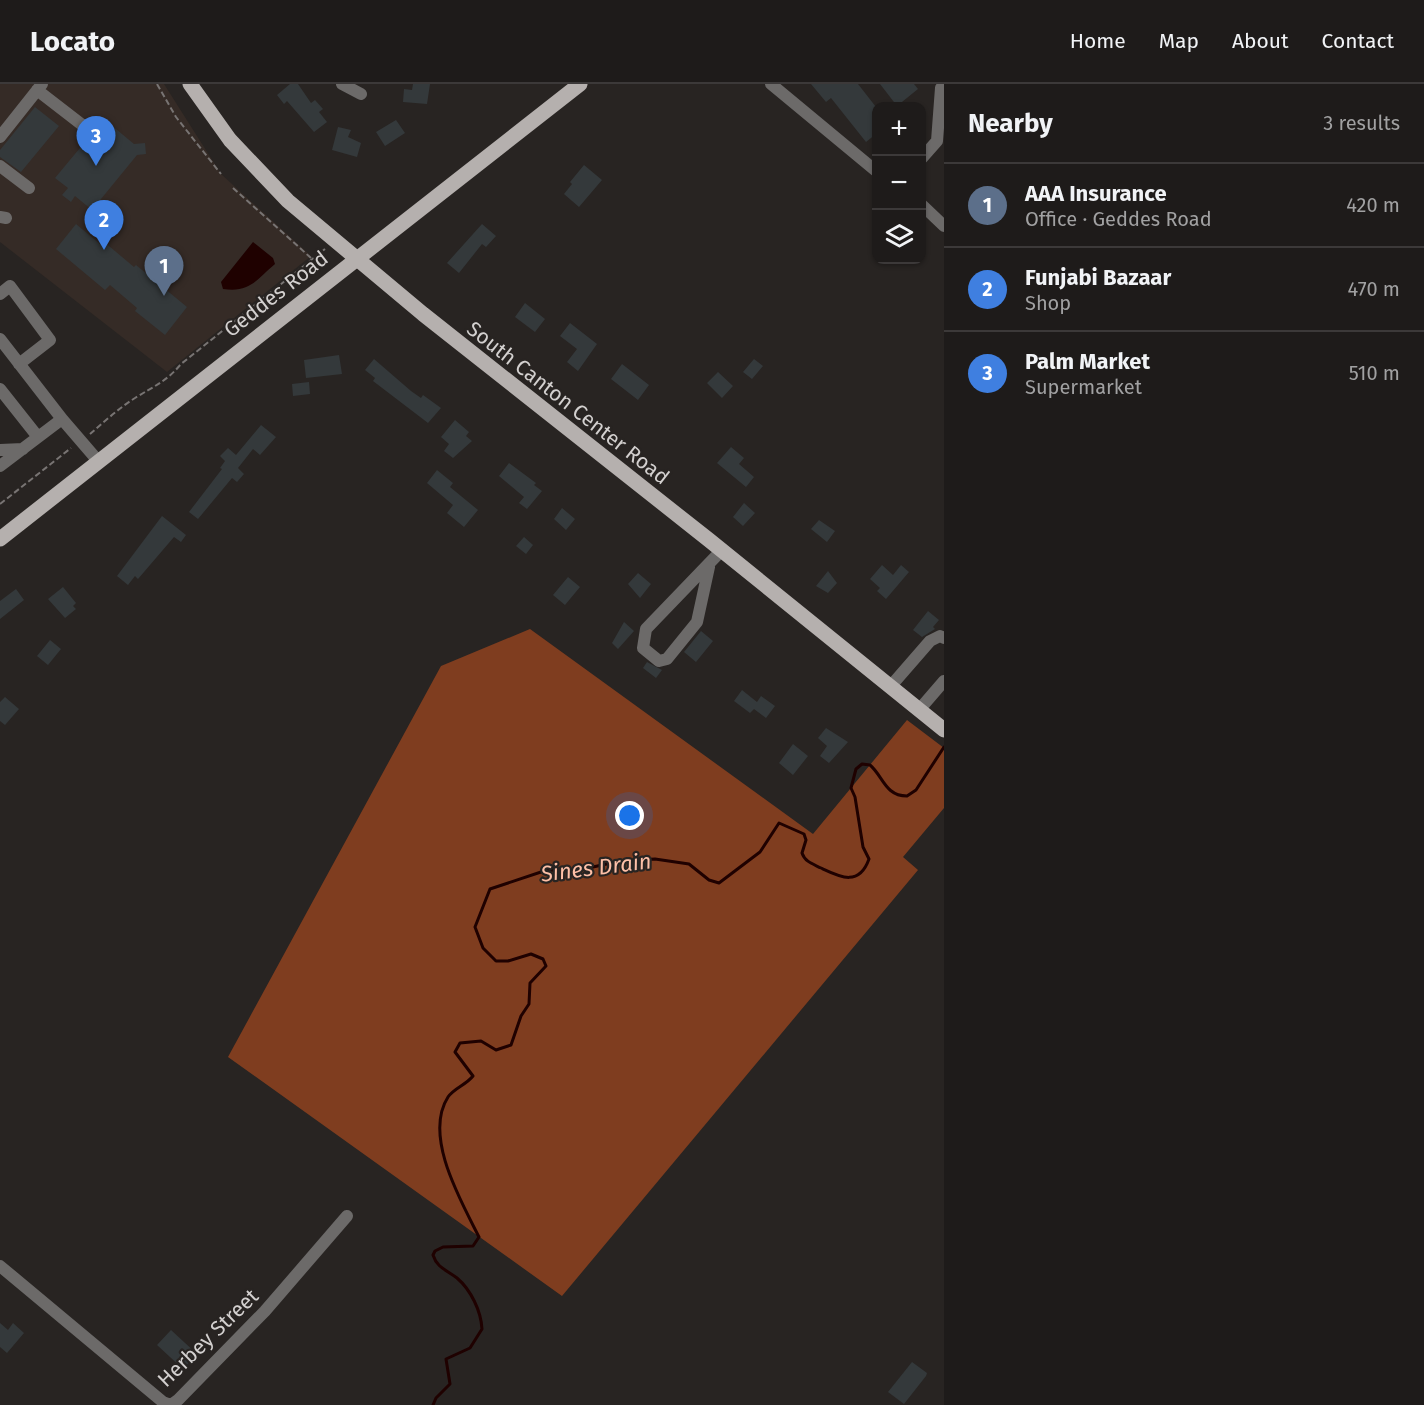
<!DOCTYPE html>
<html lang="en">
<head>
<meta charset="utf-8">
<style>
	:root { --surface:#1e1b1a; --page:#262423; --text:#f1f3f6; --muted:#a1a1a2; --line:#3c3939; --accent:#0ecafa }
	body { margin:0; font-family:"Fira Sans",sans-serif; background:var(--page); color:var(--text) }
	.controls { position:absolute; right:18px; top:18px; display:grid; overflow:hidden; border-radius:12px; box-shadow:0 2px 4px #0004 }
	.controls button { width:54px; height:54px; display:grid; place-items:center; padding:0; border:0; border-bottom:2px solid var(--line); background:var(--surface); color:var(--text); font:30px sans-serif }
	.you { position:absolute; left:630px; top:732px; width:21px; height:21px; margin:-15px; border:4px solid #fff; border-radius:50%; background:#1a73e8; box-shadow:0 0 0 9px #1a73e833 }
	.badge { display:grid; place-items:center; width:39px; height:39px; border-radius:50%; background:var(--accent); color:#fff; font-size:20px; font-weight:700 }
	.pin { position:absolute; translate:-50% -50px; filter:drop-shadow(0 2px 3px #0008) }
	.pin::after { content:''; position:absolute; top:32px; width:21px; height:18px; background:inherit; clip-path:polygon(0 0,100% 0,50% 100%) }
	.list { margin:0; padding:0; list-style:none }
	h2 { display:flex; justify-content:space-between; align-items:center; height:78px; margin:0; padding:0 24px; font-size:26px }
	h2 small { font-size:20px; font-weight:400; color:var(--muted) }
	.list li { display:grid; grid-template-columns:39px 1fr auto; gap:18px; align-items:center; box-sizing:border-box; height:84px; padding:0 24px; border-top:2px solid var(--line) }
	.list b { display:block; font-size:22px; white-space:nowrap }
	.list p { margin:0; font-size:20px; white-space:nowrap; color:var(--muted) }
	.list em { font-size:20px; font-style:normal; color:var(--muted) }
	.icon { flex:none; width:33px; height:33px; fill:none; stroke:currentColor; stroke-width:2; stroke-linecap:round; stroke-linejoin:round }
	.map { position:relative; flex:none; width:944px; height:1321px; overflow:hidden }
	header { display:flex; align-items:center; gap:36px; box-sizing:border-box; height:84px; padding:0 30px; background:var(--surface); border-bottom:2px solid var(--line) }
	header strong { font-size:28px }
	nav { display:flex; gap:33px; margin-inline-start:auto; font-size:21px }
	main { display:flex }
	aside { flex:1; background:var(--surface) }
	.map>svg:first-child { display:block }
	.built { fill:#352b26 }
	.forest { fill:#7f3d1f }
	.water { fill:#1f0100 }
	.lines { fill:none; stroke-linecap:round; stroke-linejoin:round }
	.stream { stroke:#1f0100; stroke-width:3 }
	.building { fill:#34393b }
	.path { stroke:#787473; stroke-width:2; stroke-dasharray:6 3; stroke-linecap:butt }
	.minor { stroke:#6c6a69; stroke-width:12 }
	.major { stroke:#b5b0ae; stroke-width:15 }
	.labels { text-anchor:middle; stroke-width:4.5; stroke-linejoin:round; paint-order:stroke }
	.street-label { font-size:21px; fill:#d3d0cf; stroke:#282422 }
	.water-label { font-size:22px; font-style:italic; fill:#fec0a7; stroke:#282422 }
</style>
</head>
<body>
<header>
<strong>Locato</strong>
<nav><a>Home</a><a>Map</a><a>About</a><a>Contact</a></nav>
</header>
<main>
<div class="map">
<svg width="944" height="1321" viewBox="0 0 944 1321">
	<rect width="100%" height="100%" fill="#282422"/>
	<!-- built -->
	<path class="built" d="M0 0H164L221 90 311 172 167 288 0 158Z"/>
	<!-- forest -->
	<path class="forest" d="M530 545 813 750 907 636 944 664V724L903 773 918 786 562 1212 228 973 441 582Z"/>
	<!-- water -->
	<path class="water" d="M253 158 273 174 275 180C256 196 250 209 223 205L221 198Z"/>
	<g class="lines">
		<!-- stream -->
		<path class="stream" d="M433 1321 436 1314 450 1300 446 1275 470 1264 482 1245C481 1227 471 1206 457 1194 447 1186 437 1184 433 1171L435 1167 443 1163 473 1162 479 1153C461 1117 423 1052 448 1013 454 1004 466 1001 473 992L455 968 460 959 481 957 496 966 511 961 521 932 529 920 530 899 546 882 543 875 531 870 508 877H496L483 864 475 843 490 805 547 786 575 787 620 777 655 775 689 780 709 796 719 799 760 768 779 739 804 750 806 756 802 769C805 778 813 780 821 784 840 793 859 803 869 775L863 763 855 713 851 704 856 685 862 680 870 681C883 692 885 712 907 712L916 706 944 663"/>
	</g>
	<!-- building -->
	<path class="building" d="M290 0H298L311 19 315 16 323 25 319 28 327 38 314 48 287 17 284 20 277 11Z
		M413 0H430L427 20 403 18 404 5 412 6Z
		M811 0H858L876 23V50L866 58 831 14 826 18Z
		M880 0H914L918 5 897 22Z
		M35 23 59 42 21 88 0 73V66Z
		M104 35 134 60 145 59 146 70 137 71 92 126 75 112 71 118 62 111 68 104 55 94Z
		M396 36 405 49 385 62 376 48Z
		M338 43 351 46 348 53 361 59 357 73 332 66Z
		M584 81 602 96 579 123 564 110 572 100 570 98Z
		M76 140 100 160 103 157 134 183 136 181 187 223 165 251 135 227 137 224 110 201 105 206 56 165Z
		M482 140 496 152 486 163 482 160 459 189 447 179Z
		M525 219 545 235 535 248 515 233Z
		M570 239 597 260 578 287 567 278 577 265 560 252Z
		M339 271 342 290 306 294 304 276Z
		M374 275 411 307 421 314 423 311 441 324 428 339 373 297 375 294 365 286Z
		M754 275 763 282 752 295 743 288Z
		M622 280 649 301 638 316 611 295Z
		M718 288 733 302 722 314 707 299Z
		M309 298 310 310 293 312 292 300Z
		M455 336 469 348 466 352 472 357 453 374 444 367 449 360 441 353Z
		M261 341 276 353 260 371 253 365 238 384 244 390 237 398 232 394 198 435 189 428 222 385 220 384 225 377 220 372 228 364 236 371Z
		M731 363 744 374 739 380 754 393 746 403 717 379Z
		M509 379 536 399 534 401 542 407 527 425 519 419 524 413 499 392Z
		M437 386 453 399 450 403 478 426 464 443 447 429 453 421 427 399Z
		M744 419 755 429 743 442 733 433Z
		M562 424 575 435 566 446 554 435Z
		M162 432 186 451 181 458 174 453 138 495 135 492 128 501 117 492Z
		M819 436 835 447 827 458 811 445Z
		M524 453 533 461 526 470 516 462Z
		M882 481 893 491 901 481 909 488 886 515 877 507 880 504 870 495Z
		M828 487 837 499 828 509 816 502Z
		M638 489 651 500 640 514 628 500Z
		M568 493 580 503 565 521 553 511Z
		M63 503 76 519 73 522 76 525 65 534 48 515Z
		M16 505 24 516 0 535V517Z
		M928 527 939 536 933 543 935 545 922 553 913 546Z
		M624 538 634 547 618 565 612 559Z
		M701 547 713 557 696 578 684 568Z
		M50 556 61 565 48 581 37 572Z
		M647 578 662 586 656 594 643 584Z
		M742 606 757 618 761 612 775 622 766 634 754 625 750 629 734 617Z
		M5 613 19 625 5 641 0 637V618Z
		M826 644 848 658 829 679 820 672 827 662 818 654Z
		M793 660 808 672 793 691 779 679Z
		M0 1239 8 1246 13 1239 24 1249 7 1269 0 1263Z
		M171 1246 197 1270 183 1285 157 1261Z
		M912 1278 927 1289 926 1292 904 1320 888 1308Z"/>
	<g class="lines">
		<!-- path -->
		<path class="path" d="M157 0 176 33 221 90
			M233 104 311 174
			M90 350C104 338 119 324 135 314 154 302 166 298 181 280L325 165
			M0 420 71 364"/>
		<!-- minor -->
		<path class="minor" d="M342 0 361 10
			M771 0 876 87
			M37 6 81 40
			M0 53 42 0
			M922 74 937 57 941 4
			M0 82 29 104
			M922 121 944 142
			M0 133 6 134
			M0 210 10 202 50 256 19 280
			M0 255 62 335 99 378
			M0 305 38 353
			M0 366 23 365
			M0 382 62 335
			M709 483 697 538 667 575 659 577 643 564 646 545 722 466
			M890 603 930 557 940 552 944 554
			M919 626 944 597
			M0 1182 163 1318 171 1321 178 1316 265 1227 347 1132"/>
		<!-- major -->
		<path class="major" d="M190 0 230 56 288 117 423 230 709 456 944 646
			M0 455 580 0"/>
	</g>
	<g class="labels">
		<!-- street labels -->
		<g class="street-label">
			<text transform="translate(276 210) rotate(-38)" y="7">Geddes Road</text>
			<text transform="translate(568 319) rotate(38)" y="7">South Canton Center Road</text>
			<text transform="translate(208 1254) rotate(-44)" y="7">Herbey Street</text>
		</g>
		<!-- water labels -->
		<g class="water-label">
			<text transform="translate(596 783) rotate(-7)" y="8">Sines Drain</text>
		</g>
	</g>
</svg>
<div class="controls">
<button>+</button>
<button>−</button>
<button><svg class="icon" aria-label="layers" viewBox="0 0 24 24"><path d="M12 4l9 5-9 5-9-5zM3 14l9 5 9-5"/></svg></button>
</div>
<div class="you"></div>
<div class="pin badge" style="left:164px;top:212px;background:#5c6f8a">1</div>
<div class="pin badge" style="left:104px;top:166px;background:#3f7fe0">2</div>
<div class="pin badge" style="left:96px;top:82px;background:#3f7fe0">3</div>
</div>
<aside>
<h2>Nearby<small>3 results</small></h2>
<ul class="list">
<li><span class="badge" style="background:#5c6f8a">1</span><div><b>AAA Insurance</b><p>Office · Geddes Road</p></div><em>420 m</em></li>
<li><span class="badge" style="background:#3f7fe0">2</span><div><b>Funjabi Bazaar</b><p>Shop</p></div><em>470 m</em></li>
<li><span class="badge" style="background:#3f7fe0">3</span><div><b>Palm Market</b><p>Supermarket</p></div><em>510 m</em></li>
</ul>
</aside>
</main>
</body>
</html>
